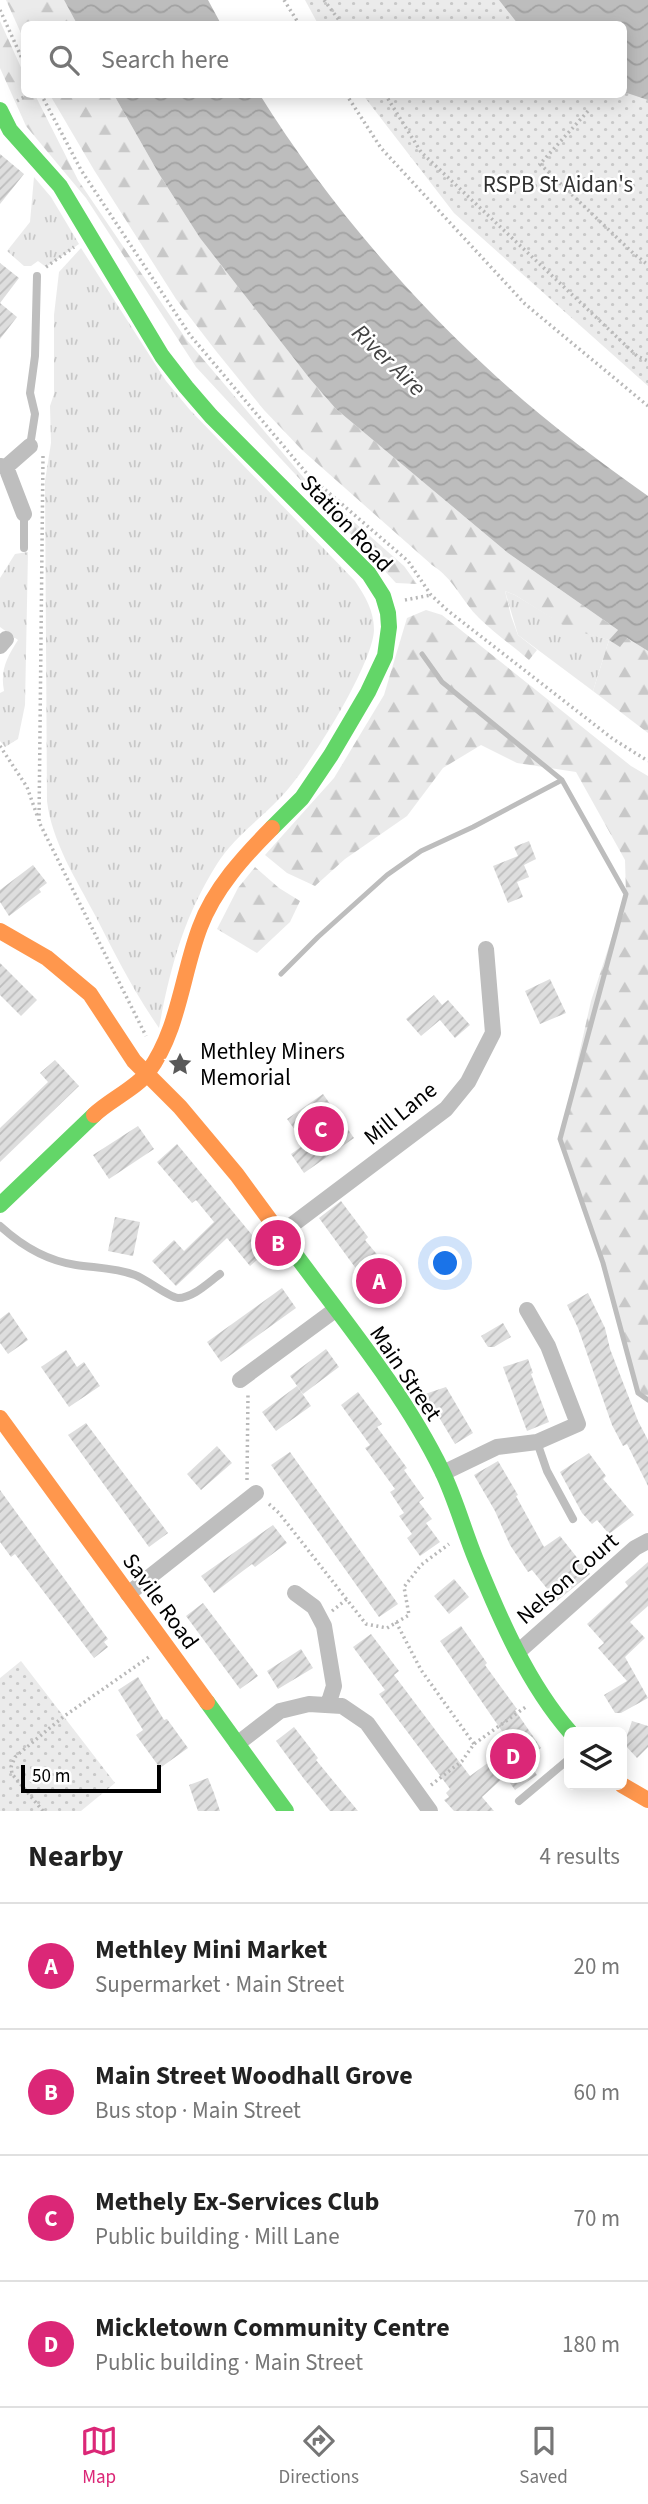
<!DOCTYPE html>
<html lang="en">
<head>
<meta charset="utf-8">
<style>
	:root { --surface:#fff; --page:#f2f2f2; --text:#222; --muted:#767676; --line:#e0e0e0; --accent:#db2777 }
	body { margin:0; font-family:"Source Sans 3",sans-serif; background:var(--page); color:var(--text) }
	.controls { position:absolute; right:21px; bottom:21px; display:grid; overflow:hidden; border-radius:10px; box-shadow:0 4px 18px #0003 }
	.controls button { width:63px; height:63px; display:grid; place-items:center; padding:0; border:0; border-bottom:2px solid var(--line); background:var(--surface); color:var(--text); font:35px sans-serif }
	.scale { position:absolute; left:21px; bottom:18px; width:140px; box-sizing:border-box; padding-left:7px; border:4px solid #000; border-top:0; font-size:19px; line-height:24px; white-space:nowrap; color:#000; -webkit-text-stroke:5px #fff; paint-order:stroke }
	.you { position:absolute; left:446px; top:1264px; width:24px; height:24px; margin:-18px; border:5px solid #fff; border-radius:50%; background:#1a73e8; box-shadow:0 0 0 10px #1a73e833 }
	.badge { display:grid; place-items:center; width:46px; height:46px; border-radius:50%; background:var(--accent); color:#fff; font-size:23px; font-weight:700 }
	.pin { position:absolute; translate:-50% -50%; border:4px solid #fff; box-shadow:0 2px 7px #0006 }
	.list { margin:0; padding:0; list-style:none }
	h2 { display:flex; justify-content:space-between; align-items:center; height:91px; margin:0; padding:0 28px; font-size:30px }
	h2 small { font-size:23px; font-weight:400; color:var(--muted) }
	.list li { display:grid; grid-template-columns:46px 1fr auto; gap:21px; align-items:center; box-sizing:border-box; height:126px; padding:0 28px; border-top:2px solid var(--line) }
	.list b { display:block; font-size:26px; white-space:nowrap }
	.list p { margin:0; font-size:23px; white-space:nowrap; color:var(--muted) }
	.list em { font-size:23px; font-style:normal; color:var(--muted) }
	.icon { flex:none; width:38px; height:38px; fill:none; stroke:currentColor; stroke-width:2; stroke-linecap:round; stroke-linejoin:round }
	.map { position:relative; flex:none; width:648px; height:1811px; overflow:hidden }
	.search { position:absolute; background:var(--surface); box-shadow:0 4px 18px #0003; left:21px; right:21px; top:21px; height:77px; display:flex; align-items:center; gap:18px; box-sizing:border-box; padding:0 24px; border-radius:10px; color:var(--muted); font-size:26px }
	.sheet { height:595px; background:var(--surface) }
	nav { display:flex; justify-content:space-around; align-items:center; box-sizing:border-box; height:98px; border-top:2px solid var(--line); background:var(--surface); font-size:19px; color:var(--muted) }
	nav a { display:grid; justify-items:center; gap:4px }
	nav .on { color:var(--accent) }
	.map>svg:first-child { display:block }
	.grass { fill:url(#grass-tufts) }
	.forest { fill:url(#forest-firs) }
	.park { fill:url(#park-dots) }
	.water { fill:url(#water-waves) }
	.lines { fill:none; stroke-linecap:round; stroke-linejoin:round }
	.stream { stroke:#bdbdbd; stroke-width:5 }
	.building { fill:url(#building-hatch) }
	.path { stroke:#b9b9b9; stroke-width:3.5; stroke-dasharray:2 3.5; stroke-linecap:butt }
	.lane { stroke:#bebebe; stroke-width:8 }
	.street { stroke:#bebebe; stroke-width:16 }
	.fast { stroke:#63d668; stroke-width:16 }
	.slow { stroke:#ff974d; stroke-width:16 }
	.labels { text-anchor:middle; stroke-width:5; stroke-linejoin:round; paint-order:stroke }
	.park-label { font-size:23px; fill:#313131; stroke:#fff }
	.street-label { font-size:23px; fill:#000; stroke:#fff }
	.poi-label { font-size:23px; fill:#000; stroke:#fff; text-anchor:start }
	.water-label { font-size:24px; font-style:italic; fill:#424242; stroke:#fff }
</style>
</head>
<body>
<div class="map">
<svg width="648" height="1811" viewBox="0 0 648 1811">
	<defs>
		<pattern id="grass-tufts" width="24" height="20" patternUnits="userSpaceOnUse" patternTransform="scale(1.75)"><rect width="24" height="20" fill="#ebebeb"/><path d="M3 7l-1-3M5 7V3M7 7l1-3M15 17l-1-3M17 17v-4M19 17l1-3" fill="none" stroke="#c8c8c8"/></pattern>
		<pattern id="forest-firs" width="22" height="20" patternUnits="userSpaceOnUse" patternTransform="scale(1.75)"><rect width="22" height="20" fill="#ebebeb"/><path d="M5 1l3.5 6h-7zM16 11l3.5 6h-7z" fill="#c8c8c8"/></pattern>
		<pattern id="park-dots" width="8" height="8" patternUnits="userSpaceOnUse" patternTransform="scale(1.75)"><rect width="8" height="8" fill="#ebebeb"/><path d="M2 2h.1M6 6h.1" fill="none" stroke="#c8c8c8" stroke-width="1.8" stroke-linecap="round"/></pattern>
		<pattern id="water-waves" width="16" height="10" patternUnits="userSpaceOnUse" patternTransform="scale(1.75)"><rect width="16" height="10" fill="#bdbdbd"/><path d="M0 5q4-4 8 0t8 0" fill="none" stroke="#a1a1a1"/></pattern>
		<pattern id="building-hatch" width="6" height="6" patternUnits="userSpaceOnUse" patternTransform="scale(1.75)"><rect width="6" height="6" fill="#dedede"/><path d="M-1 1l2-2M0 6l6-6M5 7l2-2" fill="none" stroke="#bdbdbd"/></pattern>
	</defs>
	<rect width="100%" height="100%" fill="#fff"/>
	<!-- grass -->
	<path class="grass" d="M34 177 51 197 79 244 46 267 38 261 31 266H24L7 251 30 222Z
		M81 248 166 381 190 410 355 581C365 596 374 611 374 630 373 665 306 773 279 799 259 820 232 839 217 864 184 916 170 968 159 1028 134 992 115 954 95 915 76 879 52 842 47 801L45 481 51 443 50 406 54 394V315L59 272Z
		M28 552 25 705 18 739 5 747 0 741V693L4 691C0 670 7 657 18 640L0 627V578L15 554Z
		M505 591 515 595 569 628 609 640 593 691 518 635Z"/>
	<!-- forest -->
	<path class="forest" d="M6 0H64L77 24H24V40Z
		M0 21 24 74V94L35 95 78 180 186 339 304 478 404 566 417 584 396 583 196 367 86 198 26 126 0 68Z
		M50 95H114L159 174 200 238 310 379 336 409 508 553 618 630 609 640 627 638 648 651V733L593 691 609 640 569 629 515 595 505 591 511 616 518 635 537 650 529 660C513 646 494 633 479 618 461 600 454 579 432 565L302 450 264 410 216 351 176 299 94 170Z
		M426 610 442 615 631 766 648 776V1400L638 1393 603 1263 560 1139 591 1001 626 894 625 860 576 772 517 763 481 745 443 768 407 816 345 859 315 886 287 873 265 855 334 778 384 695 407 618Z
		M255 867 279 888 300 901 290 922 257 953 217 929 238 888Z"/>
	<!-- park -->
	<path class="park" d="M305 0H648V386L454 213 363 95 624 94V24H318Z
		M21 1661 115 1783 81 1811H0V1678Z"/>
	<!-- water -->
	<path class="water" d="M64 0H208L221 24H77Z
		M499 0H648V100L624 92V24H518Z
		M114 95H260C318 189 403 291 485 366 535 413 592 456 648 496V651L627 638 620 647 609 640 618 630 508 553 336 409 310 379 200 238 159 174Z"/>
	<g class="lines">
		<!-- stream -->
		<path class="stream" d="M422 654 442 682 562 780 626 894 560 1139 603 1263 638 1393 648 1400
			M281 974 318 937 387 875 421 851 473 827 562 780"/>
	</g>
	<!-- building -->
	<path class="building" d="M0 154 24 174 0 204Z
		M0 263 19 278 0 303Z
		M0 303 17 317 0 339Z
		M529 841 536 859 524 865 529 877 517 882 523 897 508 903 493 866 518 856 514 847Z
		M33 865 47 883 39 889 41 892 9 916 0 902V890Z
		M0 963 37 1000 21 1016 0 995Z
		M550 979 566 1013 540 1024 525 991Z
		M434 995 442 1005 448 1000 470 1025 455 1038 440 1020 421 1036 406 1019Z
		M55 1060 79 1086 0 1162V1128L48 1082 40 1073Z
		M323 1094 354 1138 304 1173 291 1154 305 1144 287 1119Z
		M138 1126 154 1149 109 1179 93 1155Z
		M177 1144 266 1252 250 1266 227 1238 176 1286 152 1261 174 1240 184 1251 214 1222 196 1200 192 1203 157 1162Z
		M341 1201 368 1237 365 1240 405 1288 381 1307 353 1273 357 1270 319 1218Z
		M115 1217 140 1222 133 1256 108 1251Z
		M282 1288 296 1308 221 1362 207 1342Z
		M588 1293 605 1328 610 1349 638 1421 648 1440V1486L627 1444 623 1446 612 1425 578 1328 567 1305Z
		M9 1312 28 1340 8 1354 0 1343V1319Z
		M503 1323 511 1337 494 1347H488L481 1336Z
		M326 1349 339 1367 303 1394 290 1376Z
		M66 1350 77 1367 84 1362 100 1386 69 1407 41 1367Z
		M528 1359 533 1373 531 1374 549 1422 527 1431 503 1367Z
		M297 1386 311 1406 276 1431 262 1412Z
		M446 1387 473 1433 455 1444 425 1394Z
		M358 1392 382 1424 377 1427 407 1468 404 1470 424 1498 419 1502 432 1519 426 1523 440 1542 420 1556 407 1538 412 1534 399 1516 404 1513 390 1492 395 1489 365 1448 370 1445 341 1405Z
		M86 1423 168 1533 149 1547 68 1435Z
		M217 1446 232 1463 201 1490 187 1474Z
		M290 1452 398 1604 379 1617 271 1465Z
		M589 1453 606 1476 603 1479 634 1515 609 1534 597 1520 592 1524 582 1513 560 1472Z
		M498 1461 518 1495 516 1496 544 1547 560 1536 590 1574 557 1601 532 1570 528 1572 510 1545 495 1511 474 1475Z
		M0 1490 108 1639 104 1642 108 1647 94 1658 15 1554 11 1557 0 1542Z
		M273 1525 287 1543 255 1567 252 1564 214 1593 201 1576Z
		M648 1562V1606L630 1622 645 1638 625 1657 648 1698 621 1713H615L604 1695 627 1681 598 1648 604 1643 587 1624 628 1586 625 1582Z
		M454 1579 469 1597 449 1614 434 1596Z
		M203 1603 258 1676 240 1689 186 1616Z
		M461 1626 487 1663 485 1665 517 1709 515 1710 541 1748 525 1758 537 1775 515 1790 505 1776 482 1797 494 1811H454L444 1800 449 1797 446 1793 450 1789 379 1694 385 1690 353 1647 371 1634 399 1671 394 1675 470 1776 500 1754 494 1745 506 1737 440 1641Z
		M301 1649 313 1668 278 1689 267 1671Z
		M138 1677 164 1720 167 1719 188 1748 160 1768 136 1735 143 1730 118 1690Z
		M632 1721 648 1726V1747L637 1758 624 1744Z
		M294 1727 318 1758 316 1760 358 1811H330L304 1779 276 1741Z
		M208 1778 214 1793 220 1811H198L194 1800 189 1785Z"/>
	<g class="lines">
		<!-- path -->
		<path class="path" d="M284 0 299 24
			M324 0 342 24
			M0 10 24 63
			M41 94 81 170 190 335 308 475 408 561 431 595 447 610 613 739 648 761
			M346 94 381 148 525 304 648 406
			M385 94 421 152 637 356 648 361
			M17 101 29 94
			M588 111 540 164 633 253 648 265
			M46 267 74 247
			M43 456 39 822 146 1036
			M405 600 431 595
			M0 746 27 787 38 818
			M247 1480 248 1394
			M269 1504 279 1513 366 1624 387 1628 409 1615 404 1587 421 1565 449 1544
			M332 1611 347 1599
			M396 1622 421 1670 474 1744
			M431 1785 462 1761 474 1744 527 1706
			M43 1811 12 1774 11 1767 15 1757 63 1717 149 1657"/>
		<!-- lane -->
		<path class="lane" d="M30 446 35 414 30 393 35 356 37 276
			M24 548V514
			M0 1226C22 1246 47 1261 76 1265 97 1268 116 1268 135 1275 148 1280 168 1297 178 1298 193 1298 209 1282 220 1274
			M537 1442 547 1471 573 1519
			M519 1801 569 1759"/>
		<!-- street -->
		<path class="street" d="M0 466 6 467 30 446
			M6 467 24 514
			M0 646 6 639
			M280 1234 446 1109 468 1082 493 1033 486 949
			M240 1380 335 1310
			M443 1473 497 1447 537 1442 578 1424 548 1346 527 1310
			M295 1593 314 1607 324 1626 334 1686 328 1705
			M128 1594 256 1493
			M518 1652 635 1548 648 1541
			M237 1744 280 1711 309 1704 342 1706 367 1723 430 1811"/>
		<!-- fast -->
		<path class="fast" d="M0 110 10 130 60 186 162 356 186 387 211 416 369 574 383 596 388 613 389 627 385 656 368 692 331 755 302 798 272 828
			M0 1205 94 1115
			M281 1235C335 1310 402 1388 442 1471 456 1500 464 1531 476 1560 500 1619 528 1684 570 1732
			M207 1702 286 1811"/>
		<!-- slow -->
		<path class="slow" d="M0 931 47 958 90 994 134 1061 180 1107 237 1175 281 1235
			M94 1115C108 1101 138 1087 148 1072 179 1030 182 974 200 927 214 889 244 856 272 828
			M0 1418 207 1702
			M622 1785 648 1800"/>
	</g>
	<!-- icons -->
	<defs>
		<g id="sight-bare" transform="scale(1.89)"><path d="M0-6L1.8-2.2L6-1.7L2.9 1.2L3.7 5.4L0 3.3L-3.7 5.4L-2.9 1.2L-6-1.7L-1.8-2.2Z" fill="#595959" stroke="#fff" stroke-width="2.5" paint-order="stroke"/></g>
	</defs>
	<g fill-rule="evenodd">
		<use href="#sight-bare" x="180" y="1064"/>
	</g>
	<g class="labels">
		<!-- park labels -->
		<g class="park-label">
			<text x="558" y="192">RSPB St Aidan's</text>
		</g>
		<!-- street labels -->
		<g class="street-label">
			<text transform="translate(347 523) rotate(47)" y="8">Station Road</text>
			<text transform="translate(400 1113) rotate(-39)" y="8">Mill Lane</text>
			<text transform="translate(406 1373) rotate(56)" y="8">Main Street</text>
			<text transform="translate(567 1578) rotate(-41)" y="8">Nelson Court</text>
			<text transform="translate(161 1601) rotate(54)" y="8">Savile Road</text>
		</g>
		<!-- poi labels -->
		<g class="poi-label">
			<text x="200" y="1059">Methley Miners<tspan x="200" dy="26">Memorial</tspan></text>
		</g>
		<!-- water labels -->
		<g class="water-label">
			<text transform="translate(389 360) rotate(44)" y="8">River Aire</text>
		</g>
	</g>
</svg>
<div class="controls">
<button><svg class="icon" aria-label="layers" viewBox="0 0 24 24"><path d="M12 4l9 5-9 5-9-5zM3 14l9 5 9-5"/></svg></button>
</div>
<div class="scale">50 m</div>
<div class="you"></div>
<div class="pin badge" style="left:379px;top:1281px">A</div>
<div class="pin badge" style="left:278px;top:1243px">B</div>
<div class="pin badge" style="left:321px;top:1129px">C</div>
<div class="pin badge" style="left:513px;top:1756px">D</div>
<div class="search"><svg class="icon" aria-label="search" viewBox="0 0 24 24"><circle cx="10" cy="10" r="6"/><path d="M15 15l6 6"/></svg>Search here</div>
</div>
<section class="sheet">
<h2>Nearby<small>4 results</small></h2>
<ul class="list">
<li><span class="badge">A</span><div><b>Methley Mini Market</b><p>Supermarket · Main Street</p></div><em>20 m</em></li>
<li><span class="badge">B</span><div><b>Main Street Woodhall Grove</b><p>Bus stop · Main Street</p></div><em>60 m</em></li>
<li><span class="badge">C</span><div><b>Methely Ex-Services Club</b><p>Public building · Mill Lane</p></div><em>70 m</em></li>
<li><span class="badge">D</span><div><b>Mickletown Community Centre</b><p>Public building · Main Street</p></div><em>180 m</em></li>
</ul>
</section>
<nav>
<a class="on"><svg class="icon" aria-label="map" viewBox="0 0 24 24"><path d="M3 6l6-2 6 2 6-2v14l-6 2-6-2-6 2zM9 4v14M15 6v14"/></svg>Map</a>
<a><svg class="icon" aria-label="directions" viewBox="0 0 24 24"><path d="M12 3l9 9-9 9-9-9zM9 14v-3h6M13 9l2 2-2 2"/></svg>Directions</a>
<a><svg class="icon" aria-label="saved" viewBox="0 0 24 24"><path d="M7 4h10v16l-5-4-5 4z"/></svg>Saved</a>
</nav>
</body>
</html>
